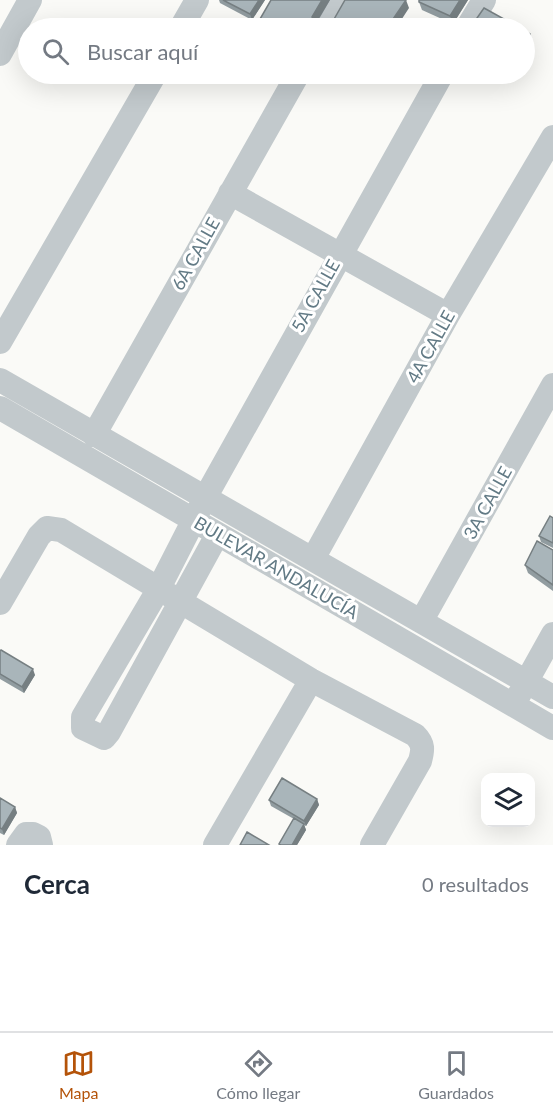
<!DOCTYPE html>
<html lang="es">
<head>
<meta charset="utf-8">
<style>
	:root { --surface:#fff; --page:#f2f2f3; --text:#1f2937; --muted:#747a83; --line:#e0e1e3; --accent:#b45309 }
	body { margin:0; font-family:Lato,sans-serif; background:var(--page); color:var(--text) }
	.controls { position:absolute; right:18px; bottom:18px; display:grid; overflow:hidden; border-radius:12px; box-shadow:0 6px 24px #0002 }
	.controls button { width:54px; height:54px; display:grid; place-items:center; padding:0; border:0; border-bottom:2px solid var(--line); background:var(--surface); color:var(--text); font:30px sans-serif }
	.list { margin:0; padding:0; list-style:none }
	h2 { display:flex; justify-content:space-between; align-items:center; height:78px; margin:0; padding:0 24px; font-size:26px }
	h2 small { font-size:20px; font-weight:400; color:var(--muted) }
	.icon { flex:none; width:33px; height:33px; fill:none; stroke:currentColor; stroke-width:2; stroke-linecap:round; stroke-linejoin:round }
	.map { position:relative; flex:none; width:553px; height:845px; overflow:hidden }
	.search { position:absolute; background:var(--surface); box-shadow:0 6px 24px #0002; left:18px; right:18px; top:18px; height:66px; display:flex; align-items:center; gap:15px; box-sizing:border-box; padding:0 21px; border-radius:33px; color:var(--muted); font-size:22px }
	.sheet { height:186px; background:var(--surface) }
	nav { display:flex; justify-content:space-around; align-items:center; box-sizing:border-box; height:84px; border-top:2px solid var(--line); background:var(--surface); font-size:16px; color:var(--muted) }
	nav a { display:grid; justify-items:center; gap:3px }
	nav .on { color:var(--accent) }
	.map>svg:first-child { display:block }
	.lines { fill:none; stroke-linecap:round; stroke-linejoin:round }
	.minor { stroke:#c2c9cc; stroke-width:24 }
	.wall { fill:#919ca0 }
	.shaded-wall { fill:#767f82 }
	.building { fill:#a9b5ba; stroke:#767f82; stroke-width:1.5 }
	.labels { text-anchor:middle; stroke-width:6; stroke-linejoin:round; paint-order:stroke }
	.street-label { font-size:18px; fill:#627a85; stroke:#fff }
</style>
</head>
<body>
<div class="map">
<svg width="553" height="845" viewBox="0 0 553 845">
	<rect width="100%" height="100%" fill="#fafaf7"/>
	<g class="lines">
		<!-- minor -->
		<path class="minor" d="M181 28 197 0
			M324 28 340 0
			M467 28 484 0
			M0 54 30 0
			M230 193 448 315
			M0 342 155 74
			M0 380 553 697
			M0 408 553 728
			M94 435 298 74
			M217 535 109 732 104 738 83 728V717L158 590 205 498 442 74
			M313 559 448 315 553 137
			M0 603 39 536 47 528 61 530 311 680 415 735C424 744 423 750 420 761L372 845
			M422 620 553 385
			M519 695 553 634
			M18 845 26 834H33L39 837 41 845
			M215 845 311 680"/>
	</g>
	<!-- wall -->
	<path class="wall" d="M219 0H265L252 20 220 3Z
		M271 0H330L318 21 321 28H265L263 27 260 19Z
		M419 0H468L453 24 422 10 419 2Z
		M354 74H369L364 79Z
		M413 74H427L424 78Z
		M553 518V548L541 542 539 536Z
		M553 550V591L528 573 525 565Z
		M0 651 35 675 24 693 0 679Z
		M0 798 15 807 17 813 4 835 0 833Z
		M317 799 319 805 306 826 304 825 306 830 297 845H279V844L294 819 271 806 269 800Z"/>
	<!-- shaded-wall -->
	<path class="shaded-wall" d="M259 0H265L252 20 250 14Z
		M322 0H330L315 25 319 21 321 28H311L312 17Z
		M406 0 409 8 396 28H387Z
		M460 0H468L453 24 450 16Z
		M530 34 533 43 525 56V44Z
		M362 74H369L364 79Z
		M33 669 35 675 24 693 22 687Z
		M317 799 319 805 306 826 304 821Z
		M15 807 17 813 4 835 2 829Z
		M304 824 306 830 297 845H292Z"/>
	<!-- building -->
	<path class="building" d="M223 0H259L250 14Z
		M271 0H322L312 17 319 21 311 28H276L260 19Z
		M345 0H406L387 28H329Z
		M419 0H460L450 16 419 2Z
		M484 8 520 28H470Z
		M525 31 530 34 525 44Z
		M550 516 553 518V543L539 536Z
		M537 541 553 550V585L525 565Z
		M1 650 33 669 22 687 0 674V651Z
		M282 778 317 799 304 821 269 800Z
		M0 798 15 807 2 829 0 828Z
		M294 818 304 824 292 845H281L279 844Z
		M247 832 269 845H240Z"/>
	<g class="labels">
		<!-- street labels -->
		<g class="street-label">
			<text transform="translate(196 254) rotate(-61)" y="6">6A CALLE</text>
			<text transform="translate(316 296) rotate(-61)" y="6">5A CALLE</text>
			<text transform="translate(431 347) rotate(-61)" y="6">4A CALLE</text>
			<text transform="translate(488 503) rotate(-61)" y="6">3A CALLE</text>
			<text transform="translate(276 568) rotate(30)" y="6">BULEVAR ANDALUCÍA</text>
		</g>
	</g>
</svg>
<div class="controls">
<button><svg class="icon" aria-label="layers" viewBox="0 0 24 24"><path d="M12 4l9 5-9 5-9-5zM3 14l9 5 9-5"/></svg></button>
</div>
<div class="search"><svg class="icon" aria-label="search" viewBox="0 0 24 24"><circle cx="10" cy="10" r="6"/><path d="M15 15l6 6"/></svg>Buscar aquí</div>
</div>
<section class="sheet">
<h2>Cerca<small>0 resultados</small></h2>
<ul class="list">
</ul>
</section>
<nav>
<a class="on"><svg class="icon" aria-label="map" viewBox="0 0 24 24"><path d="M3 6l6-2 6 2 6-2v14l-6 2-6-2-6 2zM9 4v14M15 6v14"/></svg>Mapa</a>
<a><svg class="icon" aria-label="directions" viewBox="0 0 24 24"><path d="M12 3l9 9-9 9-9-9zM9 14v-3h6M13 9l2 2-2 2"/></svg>Cómo llegar</a>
<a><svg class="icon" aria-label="saved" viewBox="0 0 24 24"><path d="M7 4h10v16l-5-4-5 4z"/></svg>Guardados</a>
</nav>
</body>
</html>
